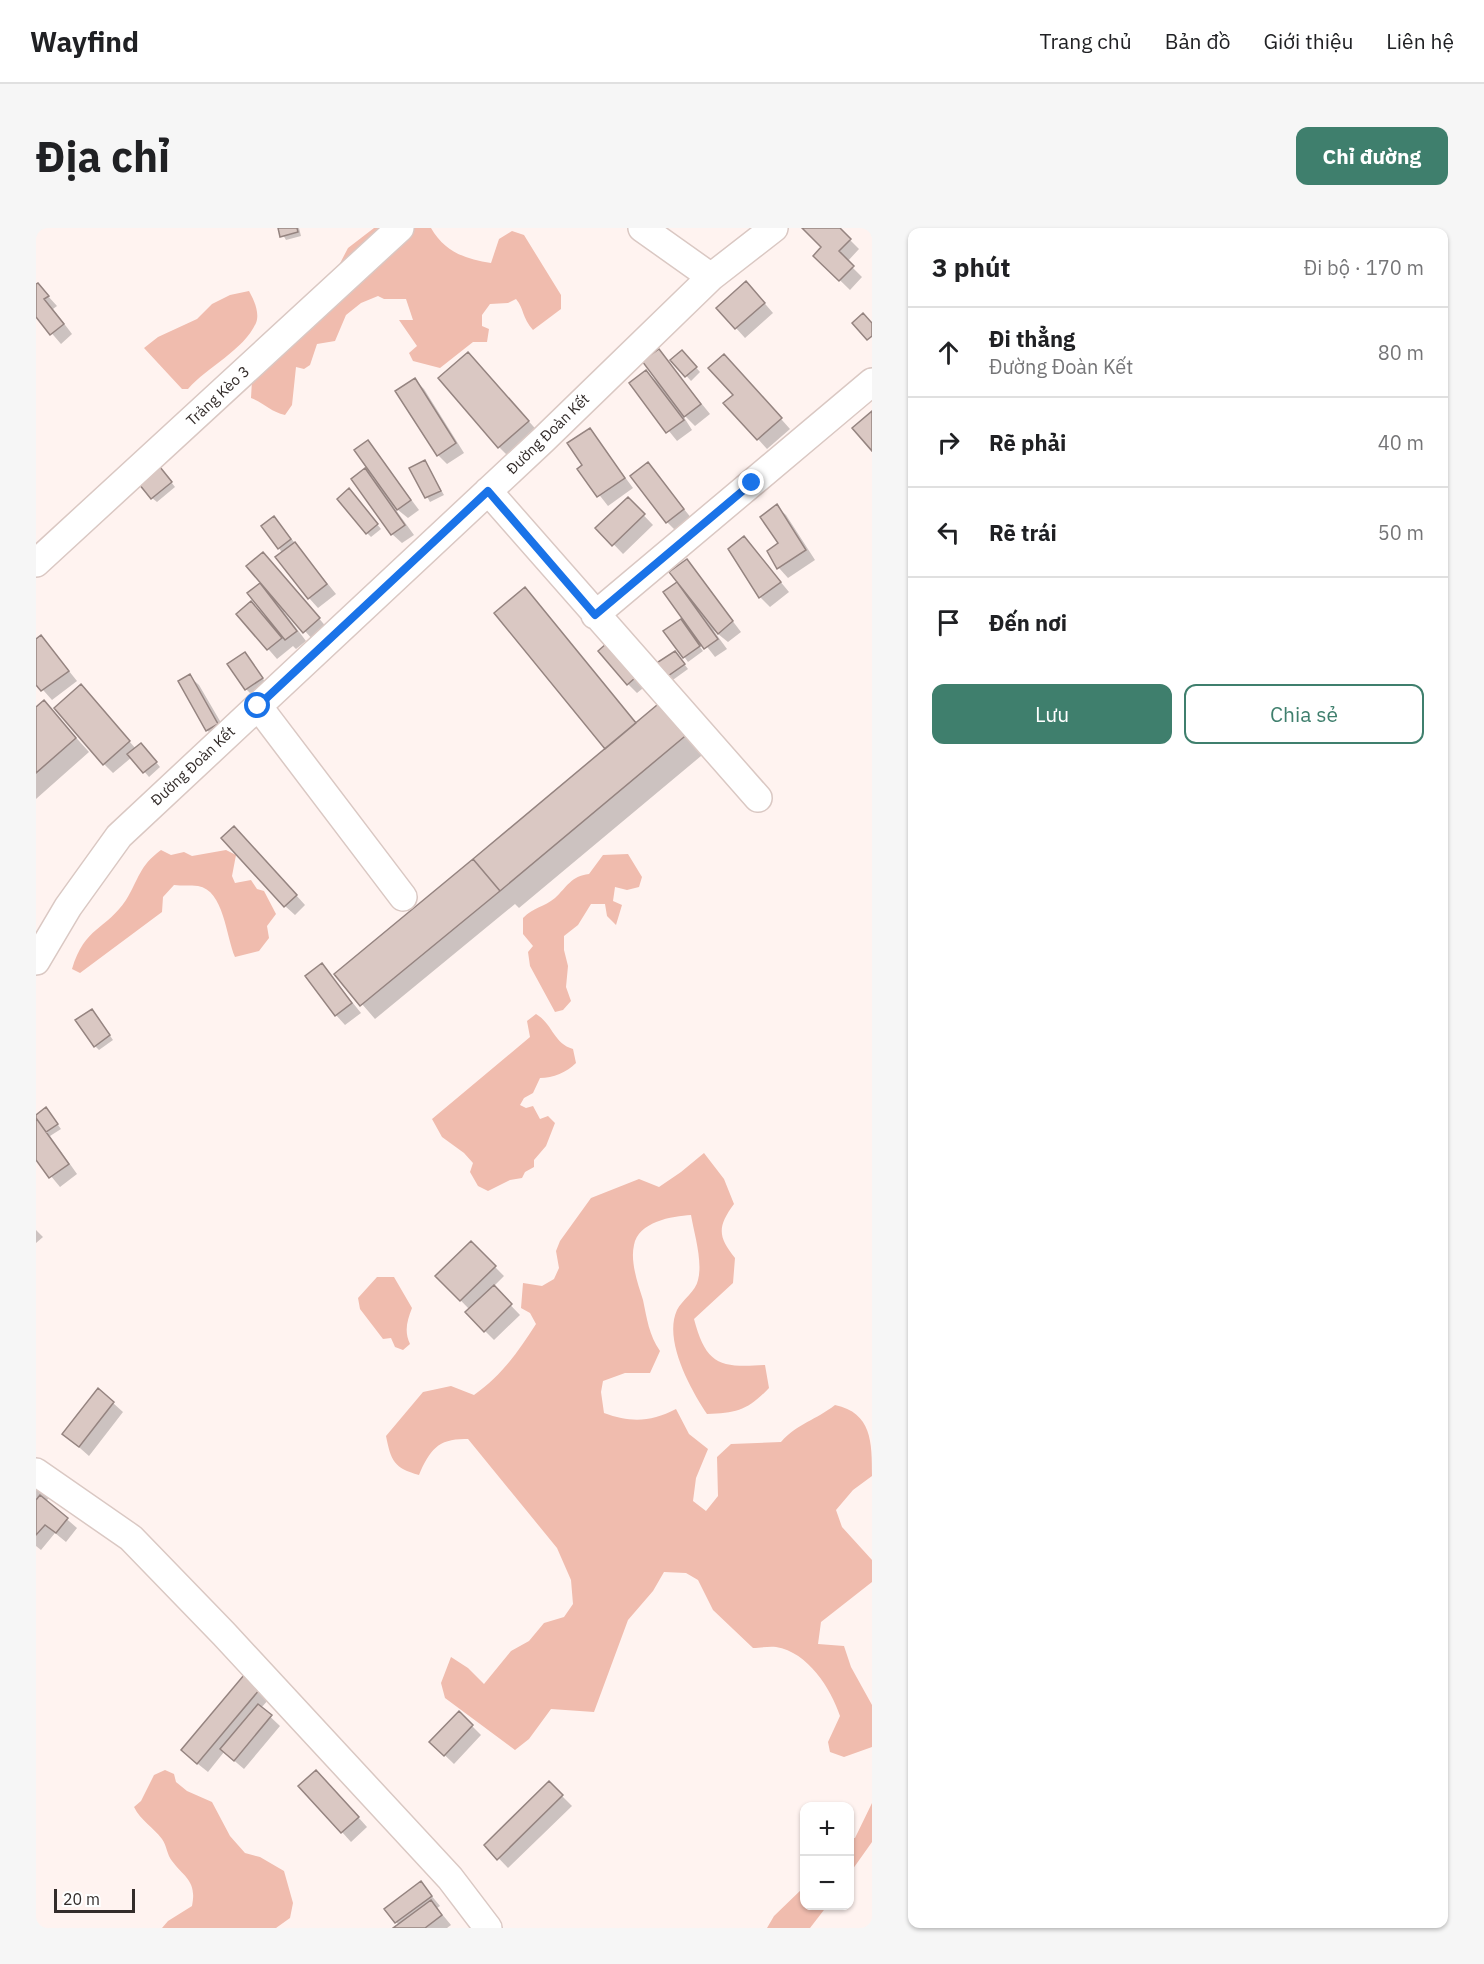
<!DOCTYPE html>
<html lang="vi">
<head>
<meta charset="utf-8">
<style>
	:root { --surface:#fff; --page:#f6f6f6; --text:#202124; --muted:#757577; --line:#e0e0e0; --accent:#3f7f6d }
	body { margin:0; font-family:"IBM Plex Sans",sans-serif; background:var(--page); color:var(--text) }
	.controls { position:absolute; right:18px; bottom:18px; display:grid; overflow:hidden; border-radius:12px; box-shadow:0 2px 4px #0004 }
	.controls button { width:54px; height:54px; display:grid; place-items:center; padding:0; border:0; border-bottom:2px solid var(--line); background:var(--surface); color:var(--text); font:30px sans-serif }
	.scale { position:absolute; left:18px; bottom:15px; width:81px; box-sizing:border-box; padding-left:6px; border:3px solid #332c2a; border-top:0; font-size:16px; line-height:21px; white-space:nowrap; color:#332c2a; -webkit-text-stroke:4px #fff; paint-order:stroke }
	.stop { position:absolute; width:18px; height:18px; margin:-14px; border:4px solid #1a73e8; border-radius:50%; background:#fff }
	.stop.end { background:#1a73e8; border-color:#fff; box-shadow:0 2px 6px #0008 }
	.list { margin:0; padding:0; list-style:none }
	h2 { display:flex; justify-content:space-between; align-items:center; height:78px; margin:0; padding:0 24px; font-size:26px }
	h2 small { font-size:20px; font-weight:400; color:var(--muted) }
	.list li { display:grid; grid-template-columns:39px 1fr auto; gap:18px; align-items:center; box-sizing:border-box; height:90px; padding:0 24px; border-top:2px solid var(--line) }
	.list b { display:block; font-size:22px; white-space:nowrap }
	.list p { margin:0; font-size:20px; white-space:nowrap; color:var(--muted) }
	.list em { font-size:20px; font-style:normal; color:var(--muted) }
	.actions { display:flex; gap:12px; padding:18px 24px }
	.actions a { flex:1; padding:14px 0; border:2px solid var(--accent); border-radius:12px; text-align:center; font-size:21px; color:var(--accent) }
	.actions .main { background:var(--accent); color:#fff }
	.icon { flex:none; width:33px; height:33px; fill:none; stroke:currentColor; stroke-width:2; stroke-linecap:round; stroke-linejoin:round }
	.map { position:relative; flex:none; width:836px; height:1700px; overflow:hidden; border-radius:12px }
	header { display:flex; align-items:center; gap:36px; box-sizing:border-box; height:84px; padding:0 30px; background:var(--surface); border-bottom:2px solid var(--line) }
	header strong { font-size:28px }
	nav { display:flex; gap:33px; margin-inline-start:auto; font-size:21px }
	.intro { display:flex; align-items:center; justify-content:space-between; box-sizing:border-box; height:144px; padding:0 36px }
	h1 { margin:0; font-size:42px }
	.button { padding:15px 27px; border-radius:12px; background:var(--accent); color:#fff; font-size:21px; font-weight:700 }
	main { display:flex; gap:36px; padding:0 36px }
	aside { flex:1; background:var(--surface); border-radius:12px; box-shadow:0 2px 4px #0004 }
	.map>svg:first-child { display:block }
	.green { fill:#f0bcae }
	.shadow { fill:#0003 }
	.building { fill:#dac8c3; stroke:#958480; stroke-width:1.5 }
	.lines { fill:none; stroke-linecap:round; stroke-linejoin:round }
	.minor-casing { stroke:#dac8c3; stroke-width:30 }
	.minor { stroke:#fff; stroke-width:27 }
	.route { stroke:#1a73e8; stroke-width:8 }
	.labels { text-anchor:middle; stroke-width:5; stroke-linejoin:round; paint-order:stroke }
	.street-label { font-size:15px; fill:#332c2a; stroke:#fff }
</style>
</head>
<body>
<header>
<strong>Wayfind</strong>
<nav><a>Trang chủ</a><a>Bản đồ</a><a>Giới thiệu</a><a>Liên hệ</a></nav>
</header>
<div class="intro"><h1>Địa chỉ</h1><a class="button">Chỉ đường</a></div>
<main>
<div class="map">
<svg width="836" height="1700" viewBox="0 0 836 1700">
	<rect width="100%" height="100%" fill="#fff3f0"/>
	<!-- green -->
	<path class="green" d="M338 0H395C409 24 429 31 455 35L463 11 476 3 488 7 525 67V81L497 102C486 90 488 80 480 71L472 75 454 76 446 87V98L453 101 451 114H437L404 140 377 133 373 125 381 118 363 92H377L370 71H348L342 68 325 75 310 87 299 113 281 116 274 137 268 141 260 139 256 177 249 187C235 184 228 175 215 170L216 152 301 41 312 20Z
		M213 63C218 72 224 85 220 95 207 123 172 138 152 161H146L108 120 122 109 161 91 176 76 194 67Z
		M125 622 135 627 148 624 156 628 190 622 200 627 196 648 199 655 215 652 221 661 228 663 240 686 231 698 233 710 223 723 199 729C190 709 188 662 162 658 154 657 146 658 138 657L127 669 126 684 44 745 36 741C49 698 70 702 90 672 103 651 103 638 125 622Z
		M592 626 606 649 603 659 591 662 579 659 577 673 586 677 580 697 571 688 569 676H555L542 697 528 708V722L532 738 530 759 535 773 527 782 519 784 494 738 492 724 497 718 487 706V690C498 679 508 679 519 670 531 659 535 648 553 646L567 627Z
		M500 786C517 796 517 815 537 821L540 835C531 844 517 850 504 850L497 865 488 870 484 877 490 880 497 878 504 891 512 888 519 895 510 918 498 932V939L489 944 486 950 474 952 452 963 442 958 434 944 437 935 428 925 406 909 396 891 494 809 491 793Z
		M668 925 688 951 698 976C681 999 682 1009 699 1030L697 1055 658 1091C670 1137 684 1140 729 1137L733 1160C712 1182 701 1185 671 1186 655 1162 627 1112 641 1082 646 1072 660 1063 662 1052 667 1033 658 1005 655 987 636 988 602 994 598 1017 594 1034 602 1056 607 1072 611 1091 613 1107 624 1123L614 1145H589L567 1153 565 1164 568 1185C595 1195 615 1194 640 1181L653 1206 672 1221 660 1250 657 1273 670 1283 682 1268 681 1229 695 1216 745 1214C762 1195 780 1192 799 1177 836 1185 836 1214 836 1248L817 1262 800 1282 806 1299 836 1332V1354L785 1394 782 1416 808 1418 815 1439 836 1477V1519L808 1529 794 1524 792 1514 804 1488C795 1461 772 1424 740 1419 733 1418 724 1420 717 1420L677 1382 662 1352 650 1345 628 1344 617 1363 592 1392 558 1484 515 1481 493 1511 479 1522 409 1470 405 1455 415 1429 432 1440 448 1456 475 1423 493 1413 508 1395 528 1389 537 1376 535 1352 521 1320 432 1211C403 1210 394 1221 383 1247 358 1240 355 1233 350 1208L387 1164 415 1158 438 1167C466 1147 482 1124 500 1096L494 1085 485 1080 487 1055 506 1058 518 1051 523 1040 520 1023 524 1013 555 970 603 951 623 959 645 944Z
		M341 1049H358L376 1080C371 1093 368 1103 374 1116L367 1122 359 1119 355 1110 347 1111 324 1081 322 1070Z
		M129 1542 138 1546 140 1554 151 1563 176 1574 194 1608 209 1625 224 1629 248 1643 257 1675 254 1690 240 1700H126L132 1693 156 1678C161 1653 149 1650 136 1633 131 1627 131 1618 126 1611 117 1599 105 1593 98 1579L105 1573 118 1547Z
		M836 1575V1614L814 1645V1610H819Z
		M768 1659V1678H791L774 1700H731L738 1688Z"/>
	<!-- shadow -->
	<path class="shadow" d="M243 0H263L265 8 250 12Z
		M768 0H802L823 21 811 34 826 49 814 62 779 28 787 19Z
		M2 57 21 78 17 81 36 106 25 116 0 87V58Z
		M719 64 737 85 709 110 682 80Z
		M623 123 674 186 659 198 644 183 656 202 641 213 595 156 610 144 626 158Z
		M432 126 506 208 477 233 463 219Z
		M650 128 664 144 655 153 636 132Z
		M697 137 754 201 731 221 690 175 699 167Z
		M379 152 388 161 428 225 411 236 402 227Z
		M554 202 597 260 572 278 543 241 548 237Z
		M332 214 383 282 372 290 357 278 378 307 366 315 356 306 329 242 342 256Z
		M389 234 408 267 394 274 375 240Z
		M612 236 656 291 640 303 631 294Z
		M128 245 139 259 121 274 116 270Z
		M317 267 345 301 335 309 331 305Z
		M592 271 617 297 587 326 562 300Z
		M740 278 750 287 779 332 752 350 743 340 733 323 744 316Z
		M242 294 300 366 282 380 273 370 243 320Z
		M708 310 753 364 734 379 724 369 694 321Z
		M651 333 705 404 692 414 677 402 691 421 679 429 629 365 643 354Z
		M236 335 292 401 278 413 250 382 248 384 270 413 260 421 257 418 241 431 202 386 215 375 231 392 233 390 213 365 226 355Z
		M502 375 601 496 627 475 671 523 483 680 479 676 339 791 300 746 571 521Z
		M649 398 667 423 652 434 630 403Z
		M5 408 41 453 16 472 0 454V413Z
		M589 419 617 452 601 465 592 456Z
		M639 424 652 441 634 454 630 449Z
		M209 426 230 455 214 465 210 461Z
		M153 448 163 457 191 505 180 511 171 502Z
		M45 458 100 521H109L124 539 113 549 96 529 77 545 68 536Z
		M8 474 53 524 0 571V481Z
		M208 609 269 677 259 687 249 678Z
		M286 737 325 785 309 797 300 787Z
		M60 787 77 812 63 822 59 818Z
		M14 886 25 901 14 908 41 946 24 959 0 930V889Z
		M0 1002 7 1009 0 1015Z
		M435 1015 468 1048 457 1059 484 1087 458 1112 431 1085 434 1082 401 1048Z
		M77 1175 87 1184 53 1228 28 1206Z
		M0 1258 13 1270 10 1273 41 1300 30 1314 19 1305 5 1322 0 1318Z
		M208 1449 233 1471 225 1480 244 1498 208 1541 188 1524 172 1544 157 1532Z
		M423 1485 445 1507 418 1536 395 1514Z
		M290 1553 331 1599 315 1614 306 1604Z
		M513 1555 536 1578 472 1640 450 1617Z
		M385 1655 404 1678 401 1680 415 1697 411 1700H360L363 1697 360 1694Z"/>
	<!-- building -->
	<path class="building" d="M242 0H261L262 4 244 9Z
		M766 0H804L815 11 803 23 818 38 803 53 777 28 785 19Z
		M710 53 729 75 699 101 680 80Z
		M2 55 13 68 8 71 28 96 14 107 0 89V56Z
		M827 85 836 95V108L831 112 816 95Z
		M623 121 665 176 648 189 606 133Z
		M646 122 661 139 649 149 634 132Z
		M432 124 493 193 462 220 402 150Z
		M688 126 746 190 721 212 687 175 697 167 672 140Z
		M610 142 648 192 630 205 593 155Z
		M379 150 420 215 401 228 359 163Z
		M836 183V223L816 200Z
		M554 200 589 250 561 269 541 241 546 237 531 215Z
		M332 212 375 272 361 282 318 222Z
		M389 232 405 263 389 270 373 240Z
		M612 234 648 281 630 295 594 248Z
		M124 239 136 254 115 271 103 256Z
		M329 240 369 297 355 307 315 251Z
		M313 260 342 296 330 306 301 271Z
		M592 269 609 286 576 318 559 300Z
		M741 276 770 322 741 341 731 323 742 315 724 289Z
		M238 288 255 311 242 321 225 298Z
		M708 308 745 354 723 370 692 321Z
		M259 314 291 356 272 371 239 329Z
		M227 324 284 390 267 405 210 338Z
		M651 331 697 393 682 406 633 344Z
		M641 354 682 411 668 421 627 364Z
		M224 355 261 403 249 412 211 365Z
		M489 359 600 495 569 521 458 385Z
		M215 373 246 410 231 422 200 386Z
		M645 391 664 418 647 430 627 403Z
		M5 407 33 443 5 463 0 457V411Z
		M580 407 608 442 591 457 562 423Z
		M639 423 649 436 629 450 619 436Z
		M209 424 227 450 209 462 191 436Z
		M154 446 182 496 170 503 142 453Z
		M45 456 94 513 67 537 18 480Z
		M8 472 40 510 0 545V479Z
		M627 472 654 504 464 663 437 631Z
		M105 515 121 534 107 545 91 526Z
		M198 598 261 667 248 679 185 610Z
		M437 631 464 663 324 778 298 746Z
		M286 735 316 775 299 788 269 748Z
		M56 781 74 807 58 819 39 792Z
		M10 879 22 896 10 904 0 890V887Z
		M0 890 33 936 13 950 0 932Z
		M435 1013 460 1038 424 1073 399 1048Z
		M458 1057 476 1076 448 1104 429 1084Z
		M62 1160 78 1174 43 1219 26 1206Z
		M4 1267 32 1290 20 1305 9 1297 0 1307V1272Z
		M208 1447 224 1461 161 1536 145 1522Z
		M222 1476 236 1487 198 1533 184 1521Z
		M423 1483 437 1497 408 1528 393 1514Z
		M280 1542 323 1589 305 1605 262 1558Z
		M513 1553 527 1567 461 1632 448 1617Z
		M385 1653 396 1668 359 1695 348 1681Z
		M395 1672 406 1687 389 1700H357Z"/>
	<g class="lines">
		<!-- minor casing -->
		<g class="minor-casing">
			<path id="minor" d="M606 0 675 49
				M452 263 722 570
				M0 335 364 0
				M559 387 836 154
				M222 478 367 669
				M0 733 32 679 83 608 507 212 675 49 738 0
				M0 1244 95 1310 188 1406 414 1650 452 1700"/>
		</g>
		<!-- minor -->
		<use href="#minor" class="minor"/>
	</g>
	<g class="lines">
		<!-- route -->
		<path class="route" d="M222 478 452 263 559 387 716 255"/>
	</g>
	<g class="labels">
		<!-- street labels -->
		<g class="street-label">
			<text transform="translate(182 168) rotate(-43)" y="5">Trảng Kèo 3</text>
			<text transform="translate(512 206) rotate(-44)" y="5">Đường Đoàn Kết</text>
			<text transform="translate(157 538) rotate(-43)" y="5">Đường Đoàn Kết</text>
		</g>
	</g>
</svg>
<div class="controls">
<button>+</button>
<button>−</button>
</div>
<div class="scale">20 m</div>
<div class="stop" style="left:222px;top:478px"></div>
<div class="stop end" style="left:716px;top:255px"></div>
</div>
<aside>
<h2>3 phút<small>Đi bộ · 170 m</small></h2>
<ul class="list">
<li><svg class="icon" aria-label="ahead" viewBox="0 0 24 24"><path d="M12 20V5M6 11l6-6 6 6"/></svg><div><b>Đi thẳng</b><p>Đường Đoàn Kết</p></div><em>80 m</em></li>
<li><svg class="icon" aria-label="right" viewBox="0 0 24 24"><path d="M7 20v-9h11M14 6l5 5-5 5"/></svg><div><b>Rẽ phải</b></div><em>40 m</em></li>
<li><svg class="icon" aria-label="left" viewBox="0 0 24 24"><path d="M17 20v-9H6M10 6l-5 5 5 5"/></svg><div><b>Rẽ trái</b></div><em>50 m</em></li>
<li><svg class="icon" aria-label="arrive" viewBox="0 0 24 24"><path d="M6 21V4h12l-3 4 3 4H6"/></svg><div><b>Đến nơi</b></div></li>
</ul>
<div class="actions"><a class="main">Lưu</a><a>Chia sẻ</a></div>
</aside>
</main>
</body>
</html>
